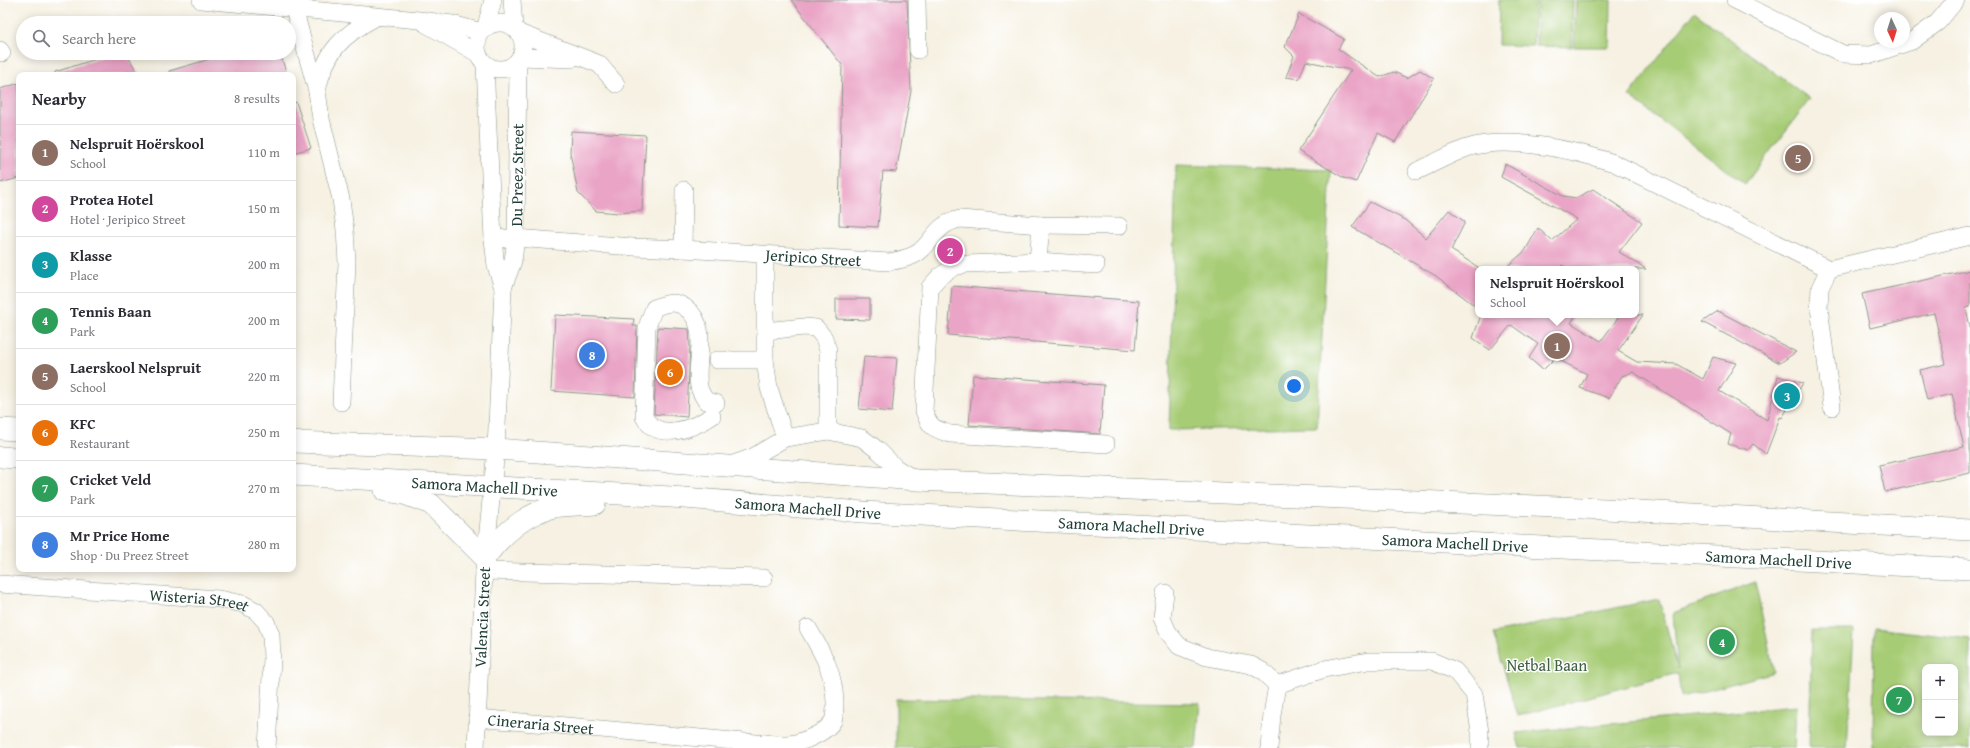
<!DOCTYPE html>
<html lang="en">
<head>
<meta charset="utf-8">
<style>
	:root { --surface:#fff; --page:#f7f7f7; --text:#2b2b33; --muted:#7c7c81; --line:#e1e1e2; --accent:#0b8043 }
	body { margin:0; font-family:"Gentium Book Plus",serif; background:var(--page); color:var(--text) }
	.controls { position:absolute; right:12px; bottom:12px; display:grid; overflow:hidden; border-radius:8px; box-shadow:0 2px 10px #0003 }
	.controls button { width:36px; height:36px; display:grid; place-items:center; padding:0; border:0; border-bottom:1px solid var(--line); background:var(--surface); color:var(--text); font:20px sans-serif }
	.compass { position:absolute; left:1874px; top:12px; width:36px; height:36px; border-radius:50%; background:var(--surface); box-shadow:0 2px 10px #0003; rotate:176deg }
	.you { position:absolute; left:1294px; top:386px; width:14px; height:14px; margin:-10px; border:3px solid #fff; border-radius:50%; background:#1a73e8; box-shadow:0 0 0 6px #1a73e833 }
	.badge { display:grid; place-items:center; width:26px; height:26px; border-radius:50%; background:var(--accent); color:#fff; font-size:13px; font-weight:700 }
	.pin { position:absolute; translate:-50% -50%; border:2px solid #fff; box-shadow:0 1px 4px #0006 }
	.popup { position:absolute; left:1475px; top:266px; width:164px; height:52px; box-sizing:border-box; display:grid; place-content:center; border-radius:8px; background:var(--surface); filter:drop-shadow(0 1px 3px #0005); font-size:13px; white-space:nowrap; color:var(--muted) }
	.popup b { font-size:15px; color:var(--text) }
	.popup::after { content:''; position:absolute; left:50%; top:100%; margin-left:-8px; border:8px solid transparent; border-top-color:var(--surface) }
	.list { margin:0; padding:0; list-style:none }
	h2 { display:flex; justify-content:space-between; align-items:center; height:52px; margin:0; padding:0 16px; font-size:17px }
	h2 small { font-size:13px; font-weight:400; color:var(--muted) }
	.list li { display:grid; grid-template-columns:26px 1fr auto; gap:12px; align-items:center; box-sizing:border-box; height:56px; padding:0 16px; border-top:1px solid var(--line) }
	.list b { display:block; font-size:15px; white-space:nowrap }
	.list p { margin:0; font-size:13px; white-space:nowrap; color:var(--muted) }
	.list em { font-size:13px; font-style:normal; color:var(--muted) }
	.icon { flex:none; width:22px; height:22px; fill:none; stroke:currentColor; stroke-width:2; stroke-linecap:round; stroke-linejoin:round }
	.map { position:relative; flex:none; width:1970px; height:748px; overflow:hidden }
	.search { position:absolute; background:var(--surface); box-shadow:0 2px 10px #0003; left:16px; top:16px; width:280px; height:44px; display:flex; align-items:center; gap:10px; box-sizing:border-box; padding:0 14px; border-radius:22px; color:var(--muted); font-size:15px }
	.panel { position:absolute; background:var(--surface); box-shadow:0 2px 10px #0003; left:16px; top:72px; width:280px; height:500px; border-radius:8px }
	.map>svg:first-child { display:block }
	.green { fill:#a7cc76; stroke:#638455; fill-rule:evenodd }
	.building { fill:#eaa4c6 }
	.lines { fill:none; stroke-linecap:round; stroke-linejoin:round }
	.minor-casing { stroke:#8a978b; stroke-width:18 }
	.major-casing { stroke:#8a978b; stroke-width:22 }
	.minor { stroke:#fff; stroke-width:17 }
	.major { stroke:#fff; stroke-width:21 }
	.labels { text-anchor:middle; stroke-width:3; stroke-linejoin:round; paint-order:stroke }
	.street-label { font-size:16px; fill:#1f3d34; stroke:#fff }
	.park-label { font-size:16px; fill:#416144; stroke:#fff }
</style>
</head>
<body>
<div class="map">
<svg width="1970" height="748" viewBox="0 0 1970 748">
	<rect width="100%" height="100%" fill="#fff"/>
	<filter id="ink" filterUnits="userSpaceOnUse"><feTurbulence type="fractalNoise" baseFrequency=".025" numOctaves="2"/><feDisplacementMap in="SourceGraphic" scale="8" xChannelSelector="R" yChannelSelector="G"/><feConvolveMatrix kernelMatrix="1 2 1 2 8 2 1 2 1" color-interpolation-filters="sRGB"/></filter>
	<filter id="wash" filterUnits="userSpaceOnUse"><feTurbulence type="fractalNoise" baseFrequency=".012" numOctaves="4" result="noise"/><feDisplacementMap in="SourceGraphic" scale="16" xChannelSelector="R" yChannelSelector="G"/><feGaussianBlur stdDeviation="0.9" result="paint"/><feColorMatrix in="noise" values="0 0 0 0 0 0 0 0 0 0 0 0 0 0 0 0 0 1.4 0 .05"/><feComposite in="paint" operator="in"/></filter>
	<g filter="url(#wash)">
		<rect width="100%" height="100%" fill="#f6f1e2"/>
		<!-- green -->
		<path class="green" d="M1499 0H1535L1533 46 1498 45Z
			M1537 0H1573L1572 47 1536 46Z
			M1576 0H1611L1610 47H1574Z
			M1694 12 1810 99 1745 184 1629 96Z
			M1176 165 1331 170 1317 427 1169 430Z
			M1755 582 1774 672 1681 698 1678 673 1518 716 1493 633 1659 599 1678 669 1673 613Z
			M1874 628 1970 639V748H1873ZM1925 667H1955V733H1925Z
			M1812 630H1854L1847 748H1809Z
			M896 699 1200 703 1196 748H896Z
			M1796 706 1794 748H1520L1516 733Z"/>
		<g id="blocks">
			<!-- building -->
			<path class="building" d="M791 0H907L911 91 896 172 883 171 878 227 839 225 842 65Z
				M1299 14 1344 39 1338 49 1379 77 1394 72 1407 78 1420 70 1434 79 1395 142 1378 133 1356 182 1344 178 1298 151 1351 70 1306 61 1299 79 1286 77 1294 56 1285 47Z
				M115 53H126L139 75H55V72Z
				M231 53H280L287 75H169V71Z
				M19 83V178L0 183V89Z
				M296 102 311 148 293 153V103Z
				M571 131 646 135 642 211 618 213 596 211 578 193 570 152Z
				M1505 164 1563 196 1576 198 1593 189 1642 222 1619 252 1646 269H1568L1562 265 1558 269H1504L1525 251 1538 228 1552 241 1577 219 1501 177Z
				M1370 202 1405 220 1426 238 1449 210 1465 222 1451 250 1478 267V308L1436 276 1352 227Z
				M1970 270V307L1966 308 1970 327V473L1885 492 1879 465 1964 447 1952 394 1927 400 1920 370 1946 364 1934 313 1870 328 1862 294Z
				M952 286 1139 301 1135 350 948 335Z
				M836 299H870V320L836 319Z
				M1718 311 1796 352 1780 363 1702 322Z
				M555 315 634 319 633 326H637L635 397 551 391Z
				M1481 315H1576L1571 323 1601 341 1620 315H1643L1618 351 1637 362 1676 364 1703 379 1713 357 1736 363 1719 391 1767 420 1778 376 1803 383 1782 418 1780 417 1766 454 1753 444 1748 450 1728 444 1731 434 1633 372 1622 376 1609 398 1580 388 1587 374 1555 358 1543 370 1529 358 1538 344 1511 325 1490 350 1473 338Z
				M658 327 689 329 690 345 687 417 654 414Z
				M864 356 897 358 892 412 859 409Z
				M973 375 1104 385 1100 434 969 425Z"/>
		</g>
	</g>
	<g filter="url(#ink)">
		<use href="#blocks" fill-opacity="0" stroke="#8a978b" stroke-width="1"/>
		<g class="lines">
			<!-- minor casing -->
			<g class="minor-casing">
				<g id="minor">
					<path d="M201 0 419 20 452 24 481 32"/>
					<path d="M512 0 514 27"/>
					<path d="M917 0 918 50"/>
					<path d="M1735 0 1843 54 1871 55 1912 41 1938 22 1956 0"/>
					<path d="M294 9 317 91 321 119 341 199 345 230 347 262 341 402"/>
					<circle cx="500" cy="46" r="23"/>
					<path d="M426 24 477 53"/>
					<path d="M486 26 493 0"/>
					<path d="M519 33 599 64 616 84"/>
					<path d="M0 50 2 53"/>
					<path d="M521 57 571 59"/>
					<path d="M485 65 493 239 496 266 503 288"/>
					<path d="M317 91C325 52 342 35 376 17"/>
					<path d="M1417 171C1433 164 1450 154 1467 148 1508 135 1574 150 1614 163L1829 269"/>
					<path id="s1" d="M493 239 516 238 633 247 683 249 889 262C899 260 911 258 919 252 936 238 935 225 960 219L1041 225 1119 226"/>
					<path d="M683 249 684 190"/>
					<path d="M765 255V360L769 388 785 438"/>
					<path d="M1038 261 1041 225"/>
					<path d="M1096 265 1038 261 967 264 954 267 940 276 930 287 924 411C930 428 933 428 950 434L1106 444"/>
					<path d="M765 331 804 327 816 328 824 338 828 350V431"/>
					<path d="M717 360H765"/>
					<path d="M1832 407 1819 307 1820 288 1829 269 1970 236"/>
					<path d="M712 416C694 428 658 443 644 417L647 327 654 308C666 303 676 300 686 308 711 327 694 361 699 387 700 392 703 396 706 401L716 403"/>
					<path d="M731 465 753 457 785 438 828 431 862 438 879 451 896 468 916 480"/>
					<path d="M484 571 764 578"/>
					<path id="s2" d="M0 584 219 599 243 604 256 611 266 622 271 635 272 659 267 748"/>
					<path d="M1165 593 1162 618 1168 632 1179 646 1207 657 1251 665 1262 671 1277 685"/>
					<path d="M1277 685 1324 669 1368 661H1432L1455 671 1474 694 1480 732V748"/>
					<path id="s3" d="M477 718 756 743C770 743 786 746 799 742 810 739 827 731 833 721 835 716 835 707 835 702 834 672 823 654 808 628"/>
					<path id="s4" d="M476 748 484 571 496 449 503 288 513 261 516 238 518 60"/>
					<path d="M1269 748 1272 715 1277 685"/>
				</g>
			</g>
			<!-- major casing -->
			<g class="major-casing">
				<g id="major">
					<path d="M0 429 19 430"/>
					<path d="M293 442 496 449 917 480 1605 509 1970 530"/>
					<path d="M0 457 19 458"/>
					<path id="s5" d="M293 475 671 497 863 512 1970 569"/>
					<path d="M385 491 404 494 431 504 485 558C501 535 526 513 554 507 567 505 582 505 595 504"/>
				</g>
			</g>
			<!-- minor -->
			<use href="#minor" class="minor"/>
			<!-- major -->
			<use href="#major" class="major"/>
		</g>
	</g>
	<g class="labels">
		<!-- street labels -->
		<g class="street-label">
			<text dy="6" stroke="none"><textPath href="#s4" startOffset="576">Du Preez Street</textPath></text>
			<text dy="6" stroke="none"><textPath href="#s1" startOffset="321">Jeripico Street</textPath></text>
			<text dy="6" stroke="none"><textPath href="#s5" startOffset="192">Samora Machell Drive</textPath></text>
			<text dy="6" stroke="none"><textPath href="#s5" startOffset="516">Samora Machell Drive</textPath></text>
			<text dy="6" stroke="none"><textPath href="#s5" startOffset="840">Samora Machell Drive</textPath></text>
			<text dy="6" stroke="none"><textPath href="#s5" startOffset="1164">Samora Machell Drive</textPath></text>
			<text dy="6" stroke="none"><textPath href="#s5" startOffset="1488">Samora Machell Drive</textPath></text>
			<text dy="6" stroke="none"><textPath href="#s2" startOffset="200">Wisteria Street</textPath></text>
			<text dy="6" stroke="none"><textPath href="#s4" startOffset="131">Valencia Street</textPath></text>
			<text dy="6" stroke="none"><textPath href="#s3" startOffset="64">Cineraria Street</textPath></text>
		</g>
		<!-- park labels -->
		<g class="park-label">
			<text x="1547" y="671">Netbal Baan</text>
		</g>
	</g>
</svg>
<div class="controls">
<button>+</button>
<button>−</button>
</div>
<svg class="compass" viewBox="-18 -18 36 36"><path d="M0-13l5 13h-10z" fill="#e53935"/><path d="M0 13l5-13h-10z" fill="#7c7c81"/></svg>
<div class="you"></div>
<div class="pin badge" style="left:1557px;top:346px;background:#8d6e63">1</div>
<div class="popup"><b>Nelspruit Hoërskool</b>School</div>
<div class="pin badge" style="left:950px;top:251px;background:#d1479c">2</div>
<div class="pin badge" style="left:1787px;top:396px;background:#0f9aa8">3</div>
<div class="pin badge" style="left:1722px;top:642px;background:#2e9e5b">4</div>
<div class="pin badge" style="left:1798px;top:158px;background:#8d6e63">5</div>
<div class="pin badge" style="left:670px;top:372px;background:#e8710a">6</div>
<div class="pin badge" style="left:1899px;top:700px;background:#2e9e5b">7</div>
<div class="pin badge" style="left:592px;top:355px;background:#3f7fe0">8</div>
<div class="search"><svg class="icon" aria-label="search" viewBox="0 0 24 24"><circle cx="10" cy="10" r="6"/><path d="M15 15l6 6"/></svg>Search here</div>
<section class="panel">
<h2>Nearby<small>8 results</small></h2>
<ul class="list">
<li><span class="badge" style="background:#8d6e63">1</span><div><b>Nelspruit Hoërskool</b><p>School</p></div><em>110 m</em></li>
<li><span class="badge" style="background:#d1479c">2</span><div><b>Protea Hotel</b><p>Hotel · Jeripico Street</p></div><em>150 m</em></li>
<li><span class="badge" style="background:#0f9aa8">3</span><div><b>Klasse</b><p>Place</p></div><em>200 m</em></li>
<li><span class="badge" style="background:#2e9e5b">4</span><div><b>Tennis Baan</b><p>Park</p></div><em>200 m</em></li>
<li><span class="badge" style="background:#8d6e63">5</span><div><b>Laerskool Nelspruit</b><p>School</p></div><em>220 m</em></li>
<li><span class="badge" style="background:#e8710a">6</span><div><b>KFC</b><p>Restaurant</p></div><em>250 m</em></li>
<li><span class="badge" style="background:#2e9e5b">7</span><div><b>Cricket Veld</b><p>Park</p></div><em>270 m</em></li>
<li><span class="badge" style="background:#3f7fe0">8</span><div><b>Mr Price Home</b><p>Shop · Du Preez Street</p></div><em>280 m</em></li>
</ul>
</section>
</div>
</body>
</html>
